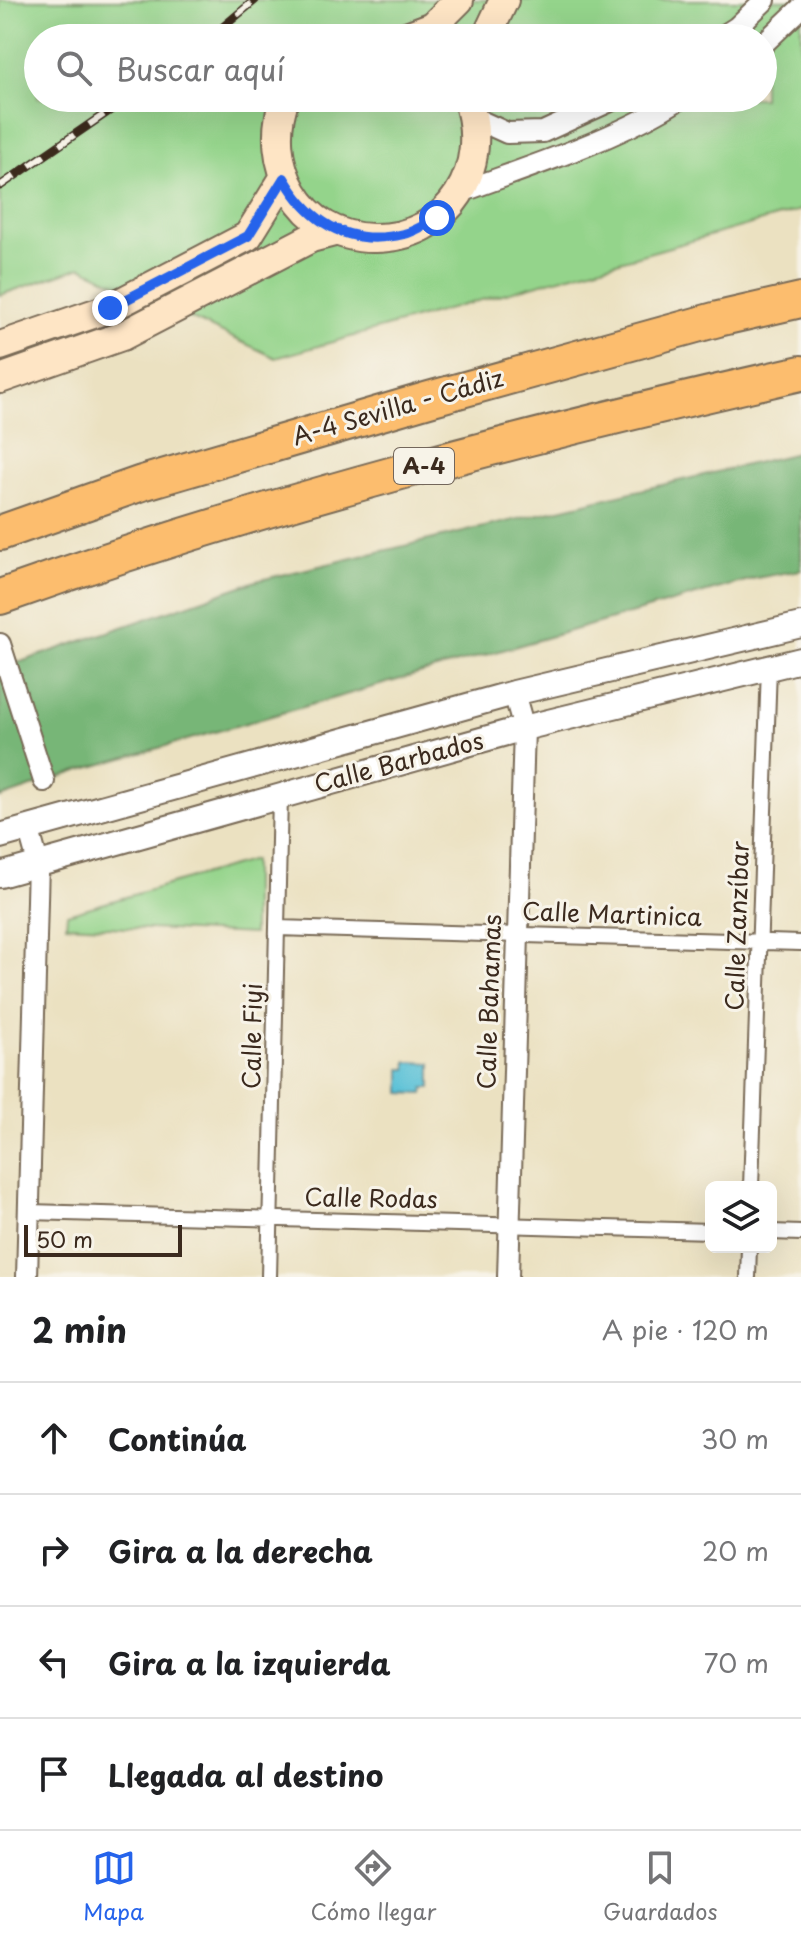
<!DOCTYPE html>
<html lang="es">
<head>
<meta charset="utf-8">
<style>
	:root { --surface:#fff; --page:#f2f2f2; --text:#202124; --muted:#757577; --line:#e0e0e0; --accent:#2563eb }
	body { margin:0; font-family:"Playpen Sans",sans-serif; background:var(--page); color:var(--text) }
	.controls { position:absolute; right:24px; bottom:24px; display:grid; overflow:hidden; border-radius:12px; box-shadow:0 8px 32px #0002 }
	.controls button { width:72px; height:72px; display:grid; place-items:center; padding:0; border:0; border-bottom:2px solid var(--line); background:var(--surface); color:var(--text); font:40px sans-serif }
	.scale { position:absolute; left:24px; bottom:20px; width:158px; box-sizing:border-box; padding-left:8px; border:4px solid #3b2a1e; border-top:0; font-size:22px; line-height:28px; white-space:nowrap; color:#3b2a1e; -webkit-text-stroke:6px #f7f3e8; paint-order:stroke }
	.stop { position:absolute; width:24px; height:24px; margin:-18px; border:6px solid #2563eb; border-radius:50%; background:#fff }
	.stop.end { background:#2563eb; border-color:#fff; box-shadow:0 2px 8px #0008 }
	.list { margin:0; padding:0; list-style:none }
	h2 { display:flex; justify-content:space-between; align-items:center; height:104px; margin:0; padding:0 32px; font-size:34px }
	h2 small { font-size:26px; font-weight:400; color:var(--muted) }
	.list li { display:grid; grid-template-columns:52px 1fr auto; gap:24px; align-items:center; box-sizing:border-box; height:112px; padding:0 32px; border-top:2px solid var(--line) }
	.list b { display:block; font-size:30px; white-space:nowrap }
	.list em { font-size:26px; font-style:normal; color:var(--muted) }
	.icon { flex:none; width:44px; height:44px; fill:none; stroke:currentColor; stroke-width:2; stroke-linecap:round; stroke-linejoin:round }
	.map { position:relative; flex:none; width:801px; height:1277px; overflow:hidden }
	.search { position:absolute; background:var(--surface); box-shadow:0 8px 32px #0002; left:24px; right:24px; top:24px; height:88px; display:flex; align-items:center; gap:20px; box-sizing:border-box; padding:0 28px; border-radius:44px; color:var(--muted); font-size:30px }
	.sheet { height:552px; background:var(--surface) }
	nav { display:flex; justify-content:space-around; align-items:center; box-sizing:border-box; height:112px; border-top:2px solid var(--line); background:var(--surface); font-size:22px; color:var(--muted) }
	nav a { display:grid; justify-items:center; gap:4px }
	nav .on { color:var(--accent) }
	.map>svg:first-child { display:block }
	.green { fill:#94d48b; stroke:#687f54; stroke-width:2; fill-rule:evenodd }
	.forest { fill:#77b677; stroke:#59704a; stroke-width:2 }
	.water { fill:#5ac1d7; stroke:#4a767a; stroke-width:2 }
	.lines { fill:none; stroke-linecap:round; stroke-linejoin:round }
	.pedestrian-casing { stroke:#796a57; stroke-width:18 }
	.minor-casing { stroke:#796a57; stroke-width:24 }
	.tertiary-casing { stroke:#796a57; stroke-width:28 }
	.secondary-casing { stroke:#796a57; stroke-width:32 }
	.motorway-casing { stroke:#796a57; stroke-width:38 }
	.pedestrian { stroke:#fff; stroke-width:14 }
	.minor { stroke:#fff; stroke-width:20 }
	.tertiary { stroke:#fff; stroke-width:24 }
	.secondary { stroke:#fee5c5; stroke-width:28 }
	.motorway { stroke:#fcbd6e; stroke-width:34 }
	.rail-casing { stroke:#3b2a1e; stroke-width:9 }
	.rail { stroke:#f7f3e8; stroke-width:6; stroke-dasharray:18; stroke-linecap:butt }
	.route { stroke:#2563eb; stroke-width:10 }
	.labels { text-anchor:middle; stroke-width:6; stroke-linejoin:round; paint-order:stroke }
	.shield { fill:#f7f3e8; stroke:#73665b; stroke-width:2 }
	.shield-label { font-size:22px; font-weight:bold; fill:#3b2a1e }
	.street-label { font-size:24px; fill:#3b2a1e; stroke:#f7f3e8 }
</style>
</head>
<body>
<div class="map">
<svg width="801" height="1277" viewBox="0 0 801 1277">
	<rect width="100%" height="100%" fill="#f7f3e8"/>
	<filter id="ink" filterUnits="userSpaceOnUse"><feTurbulence type="fractalNoise" baseFrequency=".0125" numOctaves="2"/><feDisplacementMap in="SourceGraphic" scale="16" xChannelSelector="R" yChannelSelector="G"/><feConvolveMatrix kernelMatrix="1 2 1 2 8 2 1 2 1" color-interpolation-filters="sRGB"/></filter>
	<filter id="wash" filterUnits="userSpaceOnUse"><feTurbulence type="fractalNoise" baseFrequency=".006" numOctaves="4" result="noise"/><feDisplacementMap in="SourceGraphic" scale="32" xChannelSelector="R" yChannelSelector="G"/><feGaussianBlur stdDeviation="1.8" result="paint"/><feColorMatrix in="noise" values="0 0 0 0 0 0 0 0 0 0 0 0 0 0 0 0 0 1.4 0 .05"/><feComposite in="paint" operator="in"/></filter>
	<g filter="url(#wash)">
		<rect width="100%" height="100%" fill="#ebe1c1"/>
		<!-- green -->
		<path class="green" d="M0 0H801V210L276 358 81 267 0 295ZM38 38H763V98H38Z
			M253 860V934L66 925 67 914Z"/>
		<!-- forest -->
		<path class="forest" d="M801 452V570L756 578 78 771 0 798V669L256 581Z"/>
		<!-- water -->
		<path class="water" d="M407 1062 431 1063V1088H424L423 1094 401 1093V1069H407Z"/>
	</g>
	<g filter="url(#ink)">
		<g class="lines">
			<!-- pedestrian casing -->
			<g class="pedestrian-casing">
				<path id="pedestrian" d="M277 928 801 943
					M751 1187 769 667
					M29 1212 711 1231
					M771 1232 801 1233
					M269 1277 280 796
					M748 1277 749 1247"/>
			</g>
			<!-- minor casing -->
			<g class="minor-casing">
				<path id="minor" d="M720 38 737 27 765 0
					M763 44 801 8
					M474 118 507 133 543 132 617 98
					M461 192C531 166 618 139 681 98
					M0 644 44 781
					M27 1277 38 863 28 827
					M508 1277 524 728 514 693"/>
			</g>
			<!-- tertiary casing -->
			<g class="tertiary-casing">
				<path id="tertiary" d="M0 836 514 693 801 625
					M0 875 524 728 801 660"/>
			</g>
			<!-- secondary casing -->
			<g class="secondary-casing">
				<path id="secondary" d="M365 38H367
					M401 38 433 26 459 0
					M486 38 504 0
					M285 98C261 162 300 238 373 238 450 239 492 167 467 98
					M0 346 110 308 248 236 284 178
					M0 379 122 336 311 238 338 231"/>
			</g>
			<!-- motorway casing -->
			<g class="motorway-casing">
				<path id="motorway" d="M0 533 142 483 429 399 718 319 801 300
					M0 597C261 504 531 434 801 373"/>
			</g>
			<!-- pedestrian -->
			<use href="#pedestrian" class="pedestrian"/>
			<!-- minor -->
			<use href="#minor" class="minor"/>
			<!-- tertiary -->
			<use href="#tertiary" class="tertiary"/>
			<!-- secondary -->
			<use href="#secondary" class="secondary"/>
			<!-- motorway -->
			<use href="#motorway" class="motorway"/>
			<!-- rail casing -->
			<g class="rail-casing">
				<path id="rail" d="M210 38 255 0
					M0 186 128 98"/>
			</g>
			<!-- rail -->
			<use href="#rail" class="rail"/>
		</g>
	</g>
	<g class="lines" filter="url(#ink)">
		<!-- route -->
		<path class="route" d="M110 308 248 236 284 178C311 224 350 247 404 234 415 232 427 223 437 218"/>
	</g>
	<g class="labels">
		<!-- shield labels -->
		<rect class="shield" x="394" y="448" width="60" height="36" rx="6"/>
		<g class="shield-label">
			<text x="424" y="474">A-4</text>
		</g>
		<!-- street labels -->
		<g class="street-label">
			<text transform="translate(398 408) rotate(-16)" y="8">A-4 Sevilla - Cádiz</text>
			<text transform="translate(399 763) rotate(-15)" y="8">Calle Barbados</text>
			<text transform="translate(612 915) rotate(2)" y="8">Calle Martinica</text>
			<text transform="translate(738 926) rotate(-88)" y="8">Calle Zanzíbar</text>
			<text transform="translate(490 1002) rotate(-88)" y="8">Calle Bahamas</text>
			<text transform="translate(253 1036) rotate(-89)" y="8">Calle Fiyi</text>
			<text transform="translate(371 1199) rotate(1)" y="8">Calle Rodas</text>
		</g>
	</g>
</svg>
<div class="controls">
<button><svg class="icon" aria-label="layers" viewBox="0 0 24 24"><path d="M12 4l9 5-9 5-9-5zM3 14l9 5 9-5"/></svg></button>
</div>
<div class="scale">50 m</div>
<div class="stop" style="left:437px;top:218px"></div>
<div class="stop end" style="left:110px;top:308px"></div>
<div class="search"><svg class="icon" aria-label="search" viewBox="0 0 24 24"><circle cx="10" cy="10" r="6"/><path d="M15 15l6 6"/></svg>Buscar aquí</div>
</div>
<section class="sheet">
<h2>2 min<small>A pie · 120 m</small></h2>
<ul class="list">
<li><svg class="icon" aria-label="ahead" viewBox="0 0 24 24"><path d="M12 20V5M6 11l6-6 6 6"/></svg><div><b>Continúa</b></div><em>30 m</em></li>
<li><svg class="icon" aria-label="right" viewBox="0 0 24 24"><path d="M7 20v-9h11M14 6l5 5-5 5"/></svg><div><b>Gira a la derecha</b></div><em>20 m</em></li>
<li><svg class="icon" aria-label="left" viewBox="0 0 24 24"><path d="M17 20v-9H6M10 6l-5 5 5 5"/></svg><div><b>Gira a la izquierda</b></div><em>70 m</em></li>
<li><svg class="icon" aria-label="arrive" viewBox="0 0 24 24"><path d="M6 21V4h12l-3 4 3 4H6"/></svg><div><b>Llegada al destino</b></div></li>
</ul>
</section>
<nav>
<a class="on"><svg class="icon" aria-label="map" viewBox="0 0 24 24"><path d="M3 6l6-2 6 2 6-2v14l-6 2-6-2-6 2zM9 4v14M15 6v14"/></svg>Mapa</a>
<a><svg class="icon" aria-label="directions" viewBox="0 0 24 24"><path d="M12 3l9 9-9 9-9-9zM9 14v-3h6M13 9l2 2-2 2"/></svg>Cómo llegar</a>
<a><svg class="icon" aria-label="saved" viewBox="0 0 24 24"><path d="M7 4h10v16l-5-4-5 4z"/></svg>Guardados</a>
</nav>
</body>
</html>
